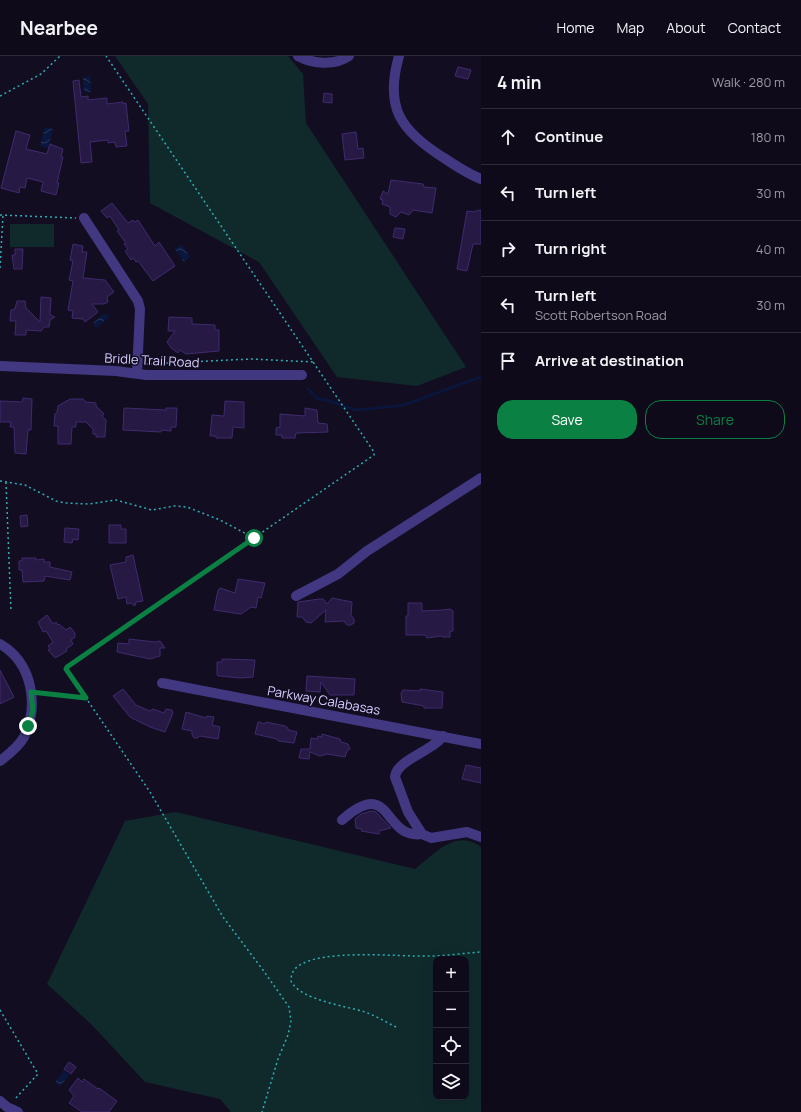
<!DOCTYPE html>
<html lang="en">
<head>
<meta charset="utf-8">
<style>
	:root { --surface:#0e0a1a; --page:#171323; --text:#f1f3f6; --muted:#9b9aa2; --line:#2e2b39; --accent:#0b8043 }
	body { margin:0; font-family:Manrope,sans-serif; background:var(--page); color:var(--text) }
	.controls { position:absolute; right:12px; bottom:12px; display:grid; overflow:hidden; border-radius:8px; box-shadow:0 4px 16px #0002 }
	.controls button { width:36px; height:36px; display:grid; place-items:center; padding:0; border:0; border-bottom:1px solid var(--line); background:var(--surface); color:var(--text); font:20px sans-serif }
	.stop { position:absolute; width:12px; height:12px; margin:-9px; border:3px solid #0b8043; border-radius:50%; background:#fff }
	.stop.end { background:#0b8043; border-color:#fff; box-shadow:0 1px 4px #0008 }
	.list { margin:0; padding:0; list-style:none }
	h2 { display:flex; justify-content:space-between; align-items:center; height:52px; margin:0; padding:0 16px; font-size:17px }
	h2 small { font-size:13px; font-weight:400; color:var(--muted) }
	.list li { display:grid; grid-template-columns:26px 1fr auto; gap:12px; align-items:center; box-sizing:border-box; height:56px; padding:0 16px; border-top:1px solid var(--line) }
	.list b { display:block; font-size:15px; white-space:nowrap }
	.list p { margin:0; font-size:13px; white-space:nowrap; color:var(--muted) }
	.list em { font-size:13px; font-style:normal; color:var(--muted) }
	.actions { display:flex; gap:8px; padding:12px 16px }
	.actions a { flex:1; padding:9px 0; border:1px solid var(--accent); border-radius:16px; text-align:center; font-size:14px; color:var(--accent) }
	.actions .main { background:var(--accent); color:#fff }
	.icon { flex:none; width:22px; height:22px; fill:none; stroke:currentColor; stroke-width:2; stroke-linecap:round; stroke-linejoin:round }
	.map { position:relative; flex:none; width:481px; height:1056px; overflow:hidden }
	header { display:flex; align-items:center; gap:24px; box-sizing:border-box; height:56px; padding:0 20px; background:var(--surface); border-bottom:1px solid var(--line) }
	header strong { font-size:19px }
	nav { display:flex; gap:22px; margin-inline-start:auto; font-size:14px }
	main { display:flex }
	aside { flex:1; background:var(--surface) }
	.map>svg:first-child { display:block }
	.grass { fill:#102a2c; fill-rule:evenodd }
	.water { fill:url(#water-waves) }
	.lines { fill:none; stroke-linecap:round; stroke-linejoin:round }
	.stream { stroke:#09173f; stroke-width:2.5 }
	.building { fill:#261943; stroke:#3f2b6f }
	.path { stroke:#2dafb4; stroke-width:1.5; stroke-dasharray:2 3; stroke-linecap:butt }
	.minor { stroke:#423881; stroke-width:10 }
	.route { stroke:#0b8043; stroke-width:5 }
	.labels { text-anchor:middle; stroke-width:3; stroke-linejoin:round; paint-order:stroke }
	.street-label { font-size:13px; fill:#d9ceff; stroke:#130d22 }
</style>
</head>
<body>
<header>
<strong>Nearbee</strong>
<nav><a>Home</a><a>Map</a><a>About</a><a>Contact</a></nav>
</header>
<main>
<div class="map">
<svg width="481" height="1056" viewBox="0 0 481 1056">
	<defs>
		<pattern id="water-waves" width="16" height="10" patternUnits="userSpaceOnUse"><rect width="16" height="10" fill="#09173f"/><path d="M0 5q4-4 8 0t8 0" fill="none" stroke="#2c385c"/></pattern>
	</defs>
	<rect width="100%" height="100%" fill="#130d22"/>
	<!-- grass -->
	<path class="grass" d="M115 0H288L303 18 306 67 466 311 417 330 337 321 259 206 150 147 148 48Z
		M10 168H54V191H10Z
		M176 756 415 813C435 798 455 772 481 791V1056H231L220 1043 145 1026 91 968 47 928 125 765ZM436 903H466V1041H436Z"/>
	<!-- water -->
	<path class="water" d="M90 20 91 36H84L83 21Z
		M45 71 53 73 48 92 40 90Z
		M182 189 190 201 184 206 175 193Z
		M104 258H107L109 261 96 272 93 267Z
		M64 1015 69 1019 60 1030 55 1026Z"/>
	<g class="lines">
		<!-- stream -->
		<path class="stream" d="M308 333 318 343 326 344 356 354 378 352 404 349 481 321"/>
	</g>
	<!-- building -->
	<path class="building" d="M458 11 471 14 468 23 455 20Z
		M79 24 81 41 88 40V44L107 42V48L123 46V48L126 47 129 75H125L127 90 116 91 115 86 108 87V84L90 86 92 106 81 107 73 25Z
		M324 37 332 38V47L323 46Z
		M16 75 30 79 26 93 47 98 50 88 63 93 61 101H63L57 127H59L56 139 41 135 43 126 27 122 25 132 20 131 19 137 1 132Z
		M356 76 358 93 363 92 364 102 345 104 342 78Z
		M391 124 423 128 424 131 436 132 432 157 413 154 409 159 401 156 396 161 390 158V151L382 148 383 144 380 143 383 135 388 138Z
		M112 147 128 167 133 164 135 166 138 164 155 190 159 186 175 210 153 225 138 205 136 206 133 202 131 204 125 195 128 193 124 188 126 187 117 175 119 174 110 160 107 162 101 155Z
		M481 154V188H473L467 215 457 213 467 155 475 156V155Z
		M395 172 405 173 403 183 393 181Z
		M73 188 83 190 82 196H87L83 222 105 224 114 236 107 241 108 246 104 248H92L98 256 85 266 83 263 72 262 73 255 68 254 73 225 69 224 73 205 70 204Z
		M15 193H23L22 213H14L12 199H15Z
		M41 241 51 242 50 259 55 261 50 264 49 271H44L41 275 26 274V279H15L16 265H10L11 254 15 253 17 245H25L26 252 40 266Z
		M169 261 192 262V268L215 269V274H219V295L186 298 180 294 178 297 171 292 167 286 175 275H168Z
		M23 342 32 343 31 374H28L26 398 15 397 14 371H10L11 366H0V345L22 346Z
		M70 343H83L86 346 96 347V350L104 358 102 360 106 364 105 381H96V378H93V373L86 366H76V371H72L71 388H58V370H54L55 358 57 356 58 350Z
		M225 345 244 346V372L233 371 232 382H216V380H210L212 359 224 360Z
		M124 352 166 354V352H177L176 371H171V375L162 374 161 376 123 374Z
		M305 352 317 354 318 367 327 368 328 376 296 377 295 382H282V379H276V372L280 371V358L305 360Z
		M27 459 28 470 21 471 20 460Z
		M109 469H121V473H126V487H109Z
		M65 472 79 473 78 484 73 483 72 487 64 486Z
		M133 499 143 545 136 546 135 550 131 547 127 548 126 541 118 543 110 509 126 506V501Z
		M22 502H36V504L44 503V506H50V511L72 516 70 524 45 520 44 525 23 526 22 514H19V505H22Z
		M238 523 265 527 261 542 258 541 256 552 251 551 241 558 214 554 218 534 220 532 235 537Z
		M332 542 352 546 351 559 354 563V567L351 569H347L344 565 325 566 326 554 311 567 306 566 302 561H297L298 546 319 543H323L327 548Z
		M408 547H422V555L443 554 450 553 453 555V575H450V581H443L441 580 427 582 425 579H406V560H408Z
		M47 559 53 568 56 566 58 569 59 568 66 574 70 571 75 577V581L71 584 73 588 66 593 67 595 55 602 48 594 50 593 48 590 53 586 46 575 43 576 38 566Z
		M129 583 155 586 160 585 165 592H160V600L150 603 117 596 118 587 129 588Z
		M222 603 255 604 253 621 240 622 219 620 217 619V606H222Z
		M0 614 14 641 0 648Z
		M307 620 355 623 354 639H330L321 626 320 636 306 635Z
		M123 633 136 649 150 655 153 653 164 657 166 653 172 654 173 657 165 676 150 671 130 661 113 640Z
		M420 633 443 636 442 652H424V650L402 646 401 637 403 634 420 635Z
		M186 656 206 662 207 660 214 661 212 669 220 671 218 683 200 680 197 682H194L192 679V675L182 673Z
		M258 666 265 668 266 666 285 670 288 672V674L297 676 294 687 278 685 277 683 255 678Z
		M322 678 340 683 341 686 348 688 350 693 347 695 345 701 327 698 320 700 310 696 309 703 299 702 301 693H310L311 682 317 683 318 680 322 681Z
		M466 709 481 712V727L462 723Z
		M371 755 376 756 391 772 379 775V778L361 775 362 773 356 772 355 763 361 758Z
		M69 1006 76 1011 71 1018 64 1013Z
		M78 1022 82 1026 84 1023 98 1033 99 1032 117 1045 109 1056H82L69 1047 74 1040 69 1034Z"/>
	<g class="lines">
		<!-- path -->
		<path class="path" d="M0 40 41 18 60 0
			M0 159 76 162
			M0 212 3 159
			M146 308 251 303 314 306
			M0 425 25 429 56 445 65 447 89 448 116 444 152 454 174 450 187 451 220 464 254 482
			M6 426 11 556
			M40 637 86 642 150 736 223 861 263 914 289 951 291 965 288 979 278 1003 262 1056
			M86 642 66 613 67 611 374 399V396L106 0
			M0 954 38 1018 14 1044
			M396 971C386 966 376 960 365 956 346 950 300 944 291 925 291 920 292 915 297 911 321 892 397 901 429 900 446 900 464 897 481 896"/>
		<!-- minor -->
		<path class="minor" d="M298 0C313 8 335 10 349 0
			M399 0C384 52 401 75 444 102 456 110 468 118 481 123
			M84 162 138 245 140 253 137 317
			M0 310 116 315 146 319H302
			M296 540 338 518 367 495 481 422
			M0 588C33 607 39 650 24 681 19 690 8 699 0 705
			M162 627 481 688
			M443 680C433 695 396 704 395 721L408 756 422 778 431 782 467 776 481 781
			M342 764C393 719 382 784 422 778
			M0 1045 7 1051 18 1056"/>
	</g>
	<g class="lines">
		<!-- route -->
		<path class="route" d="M28 670 33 654 31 636 86 642 66 613 67 611 254 482"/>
	</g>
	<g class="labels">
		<!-- street labels -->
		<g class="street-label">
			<text transform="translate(152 304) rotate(3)" y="5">Bridle Trail Road</text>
			<text transform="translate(324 644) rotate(10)" y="5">Parkway Calabasas</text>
		</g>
	</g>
</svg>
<div class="controls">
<button>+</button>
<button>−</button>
<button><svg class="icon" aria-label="locate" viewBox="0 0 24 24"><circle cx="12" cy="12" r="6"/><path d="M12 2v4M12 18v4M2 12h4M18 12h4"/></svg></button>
<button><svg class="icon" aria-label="layers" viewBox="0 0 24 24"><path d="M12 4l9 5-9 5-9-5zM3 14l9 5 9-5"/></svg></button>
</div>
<div class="stop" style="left:254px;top:482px"></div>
<div class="stop end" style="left:28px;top:670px"></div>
</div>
<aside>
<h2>4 min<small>Walk · 280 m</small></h2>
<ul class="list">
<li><svg class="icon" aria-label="ahead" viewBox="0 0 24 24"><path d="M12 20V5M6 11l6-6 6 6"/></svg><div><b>Continue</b></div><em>180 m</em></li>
<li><svg class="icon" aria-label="left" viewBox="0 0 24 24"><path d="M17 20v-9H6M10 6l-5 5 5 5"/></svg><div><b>Turn left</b></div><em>30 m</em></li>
<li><svg class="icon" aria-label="right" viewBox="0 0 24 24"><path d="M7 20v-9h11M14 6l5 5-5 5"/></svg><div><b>Turn right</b></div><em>40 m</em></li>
<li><svg class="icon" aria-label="left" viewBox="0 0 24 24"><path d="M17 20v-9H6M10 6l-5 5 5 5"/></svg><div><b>Turn left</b><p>Scott Robertson Road</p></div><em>30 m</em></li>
<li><svg class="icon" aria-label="arrive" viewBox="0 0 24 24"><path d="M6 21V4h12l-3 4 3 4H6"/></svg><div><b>Arrive at destination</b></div></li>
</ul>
<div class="actions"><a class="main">Save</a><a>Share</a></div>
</aside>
</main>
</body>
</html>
